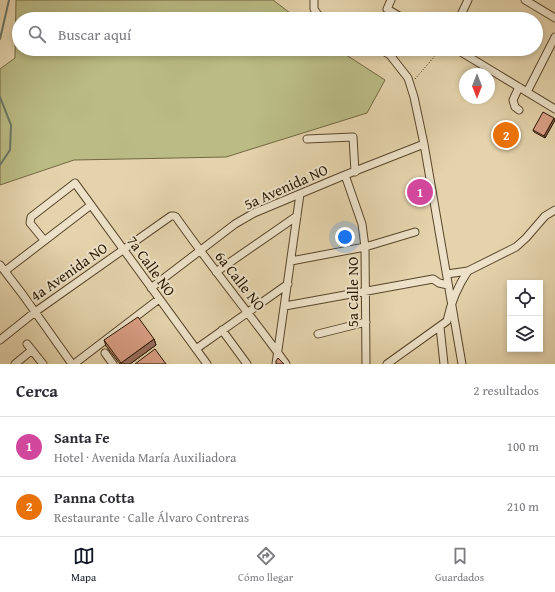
<!DOCTYPE html>
<html lang="es">
<head>
<meta charset="utf-8">
<style>
	:root { --surface:#fff; --page:#f7f7f7; --text:#2b2b33; --muted:#7c7c81; --line:#e1e1e2; --accent:#111827 }
	body { margin:0; font-family:"Gentium Book Plus",serif; background:var(--page); color:var(--text) }
	.controls { position:absolute; right:12px; bottom:12px; display:grid; overflow:hidden; border-radius:0px; box-shadow:0 2px 6px #0003 }
	.controls button { width:36px; height:36px; display:grid; place-items:center; padding:0; border:0; border-bottom:1px solid var(--line); background:var(--surface); color:var(--text); font:20px sans-serif }
	.compass { position:absolute; left:459px; top:68px; width:36px; height:36px; border-radius:50%; background:var(--surface); box-shadow:0 2px 6px #0003; rotate:180deg }
	.you { position:absolute; left:345px; top:237px; width:14px; height:14px; margin:-10px; border:3px solid #fff; border-radius:50%; background:#1a73e8; box-shadow:0 0 0 6px #1a73e833 }
	.badge { display:grid; place-items:center; width:26px; height:26px; border-radius:50%; background:var(--accent); color:#fff; font-size:13px; font-weight:700 }
	.pin { position:absolute; translate:-50% -50%; border:2px solid #fff; box-shadow:0 1px 4px #0006 }
	.list { margin:0; padding:0; list-style:none }
	h2 { display:flex; justify-content:space-between; align-items:center; height:52px; margin:0; padding:0 16px; font-size:17px }
	h2 small { font-size:13px; font-weight:400; color:var(--muted) }
	.list li { display:grid; grid-template-columns:26px 1fr auto; gap:12px; align-items:center; box-sizing:border-box; height:60px; padding:0 16px; border-top:1px solid var(--line) }
	.list b { display:block; font-size:15px; white-space:nowrap }
	.list p { margin:0; font-size:13px; white-space:nowrap; color:var(--muted) }
	.list em { font-size:13px; font-style:normal; color:var(--muted) }
	.icon { flex:none; width:22px; height:22px; fill:none; stroke:currentColor; stroke-width:2; stroke-linecap:round; stroke-linejoin:round }
	.map { position:relative; flex:none; width:555px; height:364px; overflow:hidden }
	.search { position:absolute; background:var(--surface); box-shadow:0 2px 6px #0003; left:12px; right:12px; top:12px; height:44px; display:flex; align-items:center; gap:10px; box-sizing:border-box; padding:0 14px; border-radius:22px; color:var(--muted); font-size:15px }
	.sheet { height:172px; background:var(--surface) }
	nav { display:flex; justify-content:space-around; align-items:center; box-sizing:border-box; height:56px; border-top:1px solid var(--line); background:var(--surface); font-size:11px; color:var(--muted) }
	nav a { display:grid; justify-items:center; gap:2px }
	nav .on { color:var(--accent) }
	.map>svg:first-child { display:block }
	.green { fill:#babb85; stroke:#726942 }
	.lines { fill:none; stroke-linecap:round; stroke-linejoin:round }
	.stream { stroke:#6a7767; stroke-width:2 }
	.minor-casing { stroke:#58462b; stroke-width:9 }
	.path { stroke:#291700; stroke-width:1; stroke-dasharray:1 2; stroke-linecap:butt }
	.minor { stroke:#ede2c9; stroke-width:7 }
	.wall { fill:#bb8973; stroke:#291700 }
	.shaded-wall { fill:#996f5e; stroke:#291700 }
	.building { fill:#da9f86; stroke:#291700 }
	.labels { text-anchor:middle; stroke-width:4; stroke-linejoin:round; paint-order:stroke }
	.street-label { font-size:15px; fill:#291700; stroke:#ede2c9 }
</style>
</head>
<body>
<div class="map">
<svg width="555" height="364" viewBox="0 0 555 364">
	<rect width="100%" height="100%" fill="#e4d3ac"/>
	<filter id="stains"><feTurbulence type="fractalNoise" baseFrequency=".005" numOctaves="4"/><feColorMatrix values="0 0 0 0 .2 0 0 0 0 .09 0 0 0 0 .02 0 0 0 .5 -.17"/></filter>
	<radialGradient id="worn" r=".72"><stop offset=".6" stop-color="#630" stop-opacity="0"/><stop offset="1" stop-color="#630" stop-opacity=".3"/></radialGradient>
	<!-- green -->
	<path class="green" d="M16 0H273L298 19H19V49H337L385 80 367 113 226 157 74 160 0 185V69L15 58Z"/>
	<g class="lines">
		<!-- stream -->
		<path class="stream" d="M0 39 9 0
			M0 97 11 125 10 150 0 165"/>
		<!-- minor casing -->
		<g class="minor-casing">
			<path id="minor" d="M314 0V9L321 19
				M391 0 387 9 404 19
				M525 0 555 18
				M459 19 468 0
				M380 49 390 55 408 78 414 97 424 144 462 364
				M456 49 555 109
				M519 87 513 100 515 107 519 110
				M527 92 555 37
				M307 139 353 137 355 172
				M345 175 362 224 365 247 366 364
				M44 240 30 223 31 217 75 183 207 364
				M291 261 365 247 415 232
				M0 265 23 295 72 364
				M5 271 91 205
				M216 272 297 216
				M447 274 468 271 516 247 526 238 545 216 555 210
				M151 288 235 224 254 213 345 175 424 144
				M285 306 433 279 439 283 448 285
				M440 327 444 364
				M222 330 247 364
				M318 334 366 322
				M0 340 35 312 171 216H174L176 217C211 267 250 314 286 364
				M27 344 43 364
				M196 349 288 284
				M105 353 113 364
				M15 364 32 350
				M74 364 159 299
				M276 364 300 194
				M387 364 447 321C451 302 457 287 468 271"/>
		</g>
		<!-- path -->
		<path class="path" d="M382 19 384 14
			M415 79 441 49"/>
		<!-- minor -->
		<use href="#minor" class="minor"/>
	</g>
	<!-- wall -->
	<path class="wall" d="M555 120 545 138 534 132 533 130Z
		M512 133 506 142 499 138 498 134Z
		M154 339 156 345 130 364H120L106 346 104 340Z"/>
	<!-- shaded-wall -->
	<path class="shaded-wall" d="M554 118 555 120 545 138 544 136Z
		M510 130 512 133 506 142 505 139Z
		M154 339 156 345 130 364H122L121 363Z"/>
	<!-- building -->
	<path class="building" d="M543 112 554 118 544 136 533 130Z
		M503 125 510 130 505 139 498 134Z
		M138 317 154 339 121 363 104 340Z
		M155 349 166 364H135Z
		M278 358 284 364H276V361Z"/>
	<g class="labels">
		<!-- street labels -->
		<g class="street-label">
			<text transform="translate(286 187) rotate(-24)" y="5">5a Avenida NO</text>
			<text transform="translate(151 266) rotate(54)" y="5">7a Calle NO</text>
			<text transform="translate(69 272) rotate(-35)" y="5">4a Avenida NO</text>
			<text transform="translate(240 281) rotate(52)" y="5">6a Calle NO</text>
			<text transform="translate(353 292) rotate(-90)" y="5">5a Calle NO</text>
		</g>
	</g>
	<rect width="100%" height="100%" filter="url(#stains)"/>
	<rect width="100%" height="100%" fill="url(#worn)"/>
</svg>
<div class="controls">
<button><svg class="icon" aria-label="locate" viewBox="0 0 24 24"><circle cx="12" cy="12" r="6"/><path d="M12 2v4M12 18v4M2 12h4M18 12h4"/></svg></button>
<button><svg class="icon" aria-label="layers" viewBox="0 0 24 24"><path d="M12 4l9 5-9 5-9-5zM3 14l9 5 9-5"/></svg></button>
</div>
<svg class="compass" viewBox="-18 -18 36 36"><path d="M0-13l5 13h-10z" fill="#e53935"/><path d="M0 13l5-13h-10z" fill="#7c7c81"/></svg>
<div class="you"></div>
<div class="pin badge" style="left:420px;top:192px;background:#d1479c">1</div>
<div class="pin badge" style="left:506px;top:135px;background:#e8710a">2</div>
<div class="search"><svg class="icon" aria-label="search" viewBox="0 0 24 24"><circle cx="10" cy="10" r="6"/><path d="M15 15l6 6"/></svg>Buscar aquí</div>
</div>
<section class="sheet">
<h2>Cerca<small>2 resultados</small></h2>
<ul class="list">
<li><span class="badge" style="background:#d1479c">1</span><div><b>Santa Fe</b><p>Hotel · Avenida María Auxiliadora</p></div><em>100 m</em></li>
<li><span class="badge" style="background:#e8710a">2</span><div><b>Panna Cotta</b><p>Restaurante · Calle Álvaro Contreras</p></div><em>210 m</em></li>
</ul>
</section>
<nav>
<a class="on"><svg class="icon" aria-label="map" viewBox="0 0 24 24"><path d="M3 6l6-2 6 2 6-2v14l-6 2-6-2-6 2zM9 4v14M15 6v14"/></svg>Mapa</a>
<a><svg class="icon" aria-label="directions" viewBox="0 0 24 24"><path d="M12 3l9 9-9 9-9-9zM9 14v-3h6M13 9l2 2-2 2"/></svg>Cómo llegar</a>
<a><svg class="icon" aria-label="saved" viewBox="0 0 24 24"><path d="M7 4h10v16l-5-4-5 4z"/></svg>Guardados</a>
</nav>
</body>
</html>
